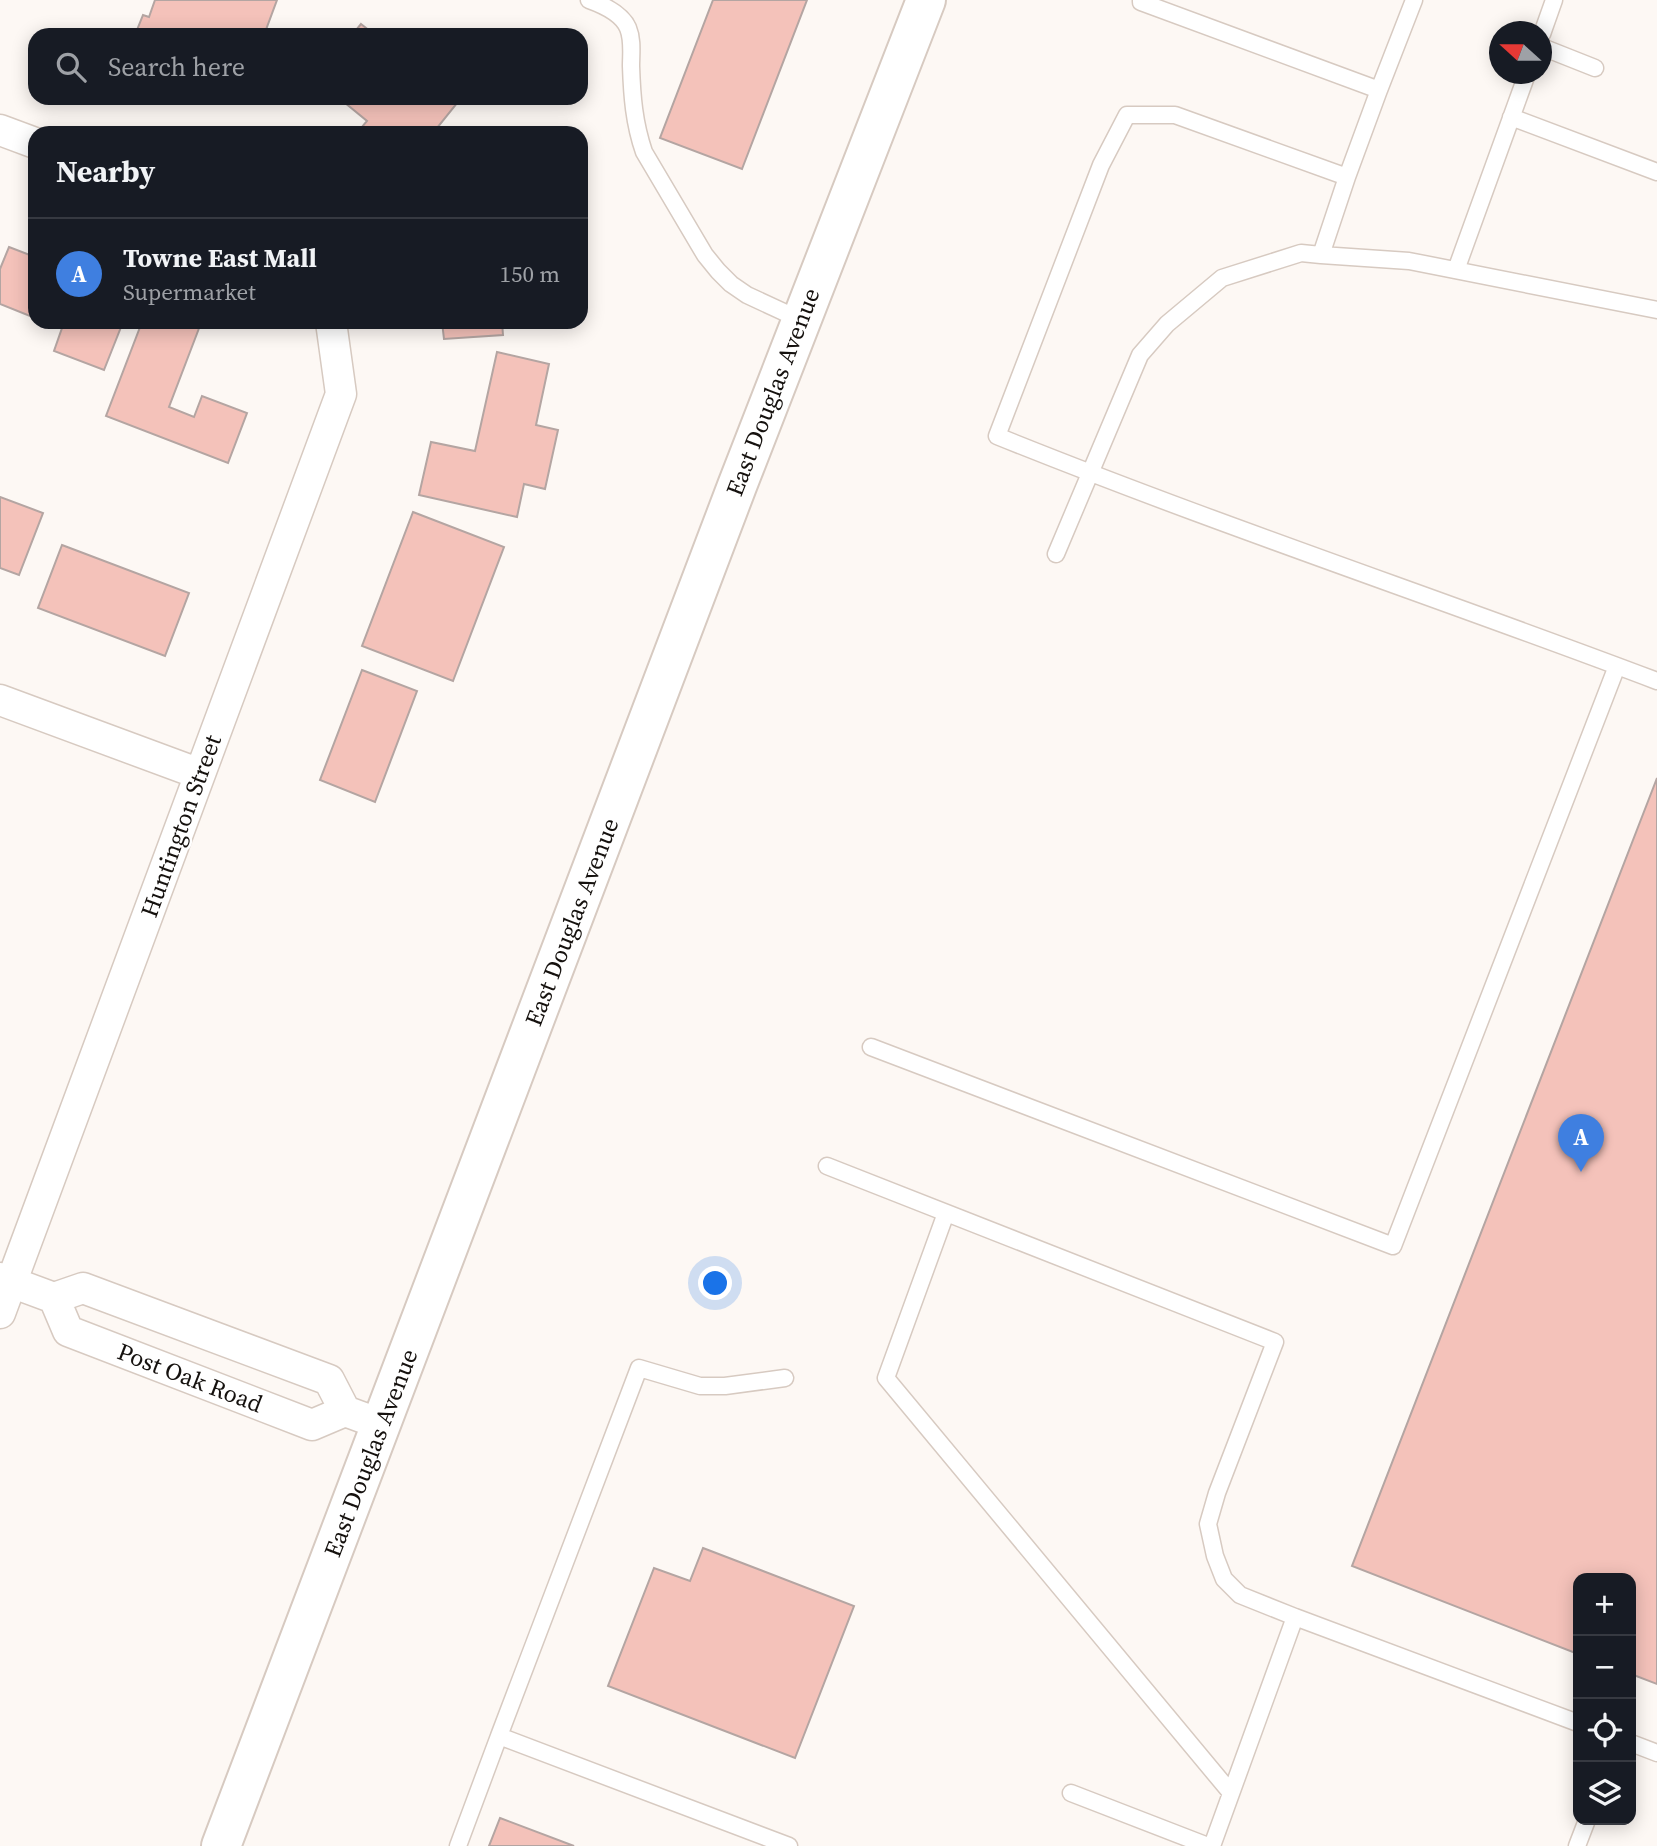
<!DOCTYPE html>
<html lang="en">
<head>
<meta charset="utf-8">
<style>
	:root { --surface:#171b24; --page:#20242c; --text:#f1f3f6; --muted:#9ea1a6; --line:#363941; --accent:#8c9099 }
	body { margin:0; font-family:"Source Serif 4",serif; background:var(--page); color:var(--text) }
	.controls { position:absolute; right:21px; bottom:21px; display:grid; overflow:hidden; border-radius:14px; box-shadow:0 4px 18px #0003 }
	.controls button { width:63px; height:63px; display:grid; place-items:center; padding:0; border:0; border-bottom:2px solid var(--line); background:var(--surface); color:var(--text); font:35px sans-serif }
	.compass { position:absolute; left:1489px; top:21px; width:63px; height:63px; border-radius:50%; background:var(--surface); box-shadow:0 4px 18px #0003; rotate:291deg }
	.you { position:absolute; left:716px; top:1284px; width:24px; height:24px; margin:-18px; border:5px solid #fff; border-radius:50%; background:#1a73e8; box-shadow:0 0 0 10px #1a73e833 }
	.badge { display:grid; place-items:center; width:46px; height:46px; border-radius:50%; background:var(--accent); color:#fff; font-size:23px; font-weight:700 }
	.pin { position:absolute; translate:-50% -58px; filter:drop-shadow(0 2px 4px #0008) }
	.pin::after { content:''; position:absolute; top:37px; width:24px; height:21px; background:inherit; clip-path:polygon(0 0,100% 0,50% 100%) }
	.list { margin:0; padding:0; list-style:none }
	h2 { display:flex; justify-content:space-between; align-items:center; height:91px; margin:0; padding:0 28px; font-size:30px }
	h2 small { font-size:23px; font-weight:400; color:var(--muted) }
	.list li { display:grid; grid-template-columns:46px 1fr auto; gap:21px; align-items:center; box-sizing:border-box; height:112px; padding:0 28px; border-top:2px solid var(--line) }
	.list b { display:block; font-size:26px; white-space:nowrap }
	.list p { margin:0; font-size:23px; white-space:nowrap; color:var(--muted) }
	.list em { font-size:23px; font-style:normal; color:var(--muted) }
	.icon { flex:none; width:38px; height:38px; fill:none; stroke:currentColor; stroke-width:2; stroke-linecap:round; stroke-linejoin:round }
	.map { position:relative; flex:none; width:1657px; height:1846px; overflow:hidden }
	.search { position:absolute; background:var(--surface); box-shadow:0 4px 18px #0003; left:28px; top:28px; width:560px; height:77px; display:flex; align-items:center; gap:18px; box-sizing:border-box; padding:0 24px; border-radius:21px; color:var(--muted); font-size:26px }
	.panel { position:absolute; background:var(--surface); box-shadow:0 4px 18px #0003; left:28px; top:126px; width:560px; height:203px; border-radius:21px }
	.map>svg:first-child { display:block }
	.building { fill:#f4c2ba; stroke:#b4a5a2; stroke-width:2 }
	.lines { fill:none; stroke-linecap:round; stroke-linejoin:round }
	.lane-casing { stroke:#d7cac1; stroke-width:19 }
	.street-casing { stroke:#d7cac1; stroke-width:33 }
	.secondary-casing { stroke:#d7cac1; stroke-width:42 }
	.lane { stroke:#fff; stroke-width:16 }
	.street { stroke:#fff; stroke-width:30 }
	.secondary { stroke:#fff; stroke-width:38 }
	.labels { text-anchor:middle; stroke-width:5; stroke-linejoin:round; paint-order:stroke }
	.street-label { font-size:24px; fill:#15110e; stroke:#fff }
</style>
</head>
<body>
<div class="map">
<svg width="1657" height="1846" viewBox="0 0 1657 1846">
	<rect width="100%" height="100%" fill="#fdf8f4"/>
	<!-- building -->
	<path class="building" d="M155 0H277L264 35H205L193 31 191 35H135L143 15 149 17Z
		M713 0H807L742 169 660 138Z
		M361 24 375 35H352Z
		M339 98H453L458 102 433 133H357L367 121Z
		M9 247 35 257V318L0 304V269Z
		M46 322H123L104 370 54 351 62 328Z
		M142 322 201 323 169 407 194 417 202 396 247 413 228 463 106 416Z
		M442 322H502L503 335 444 339Z
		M497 352 549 364 536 425 558 430 545 489 524 484 517 517 419 495 431 442 475 451Z
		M0 497 43 513 19 575 0 568Z
		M413 512 504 547 453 681 362 646Z
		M62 545 189 593 165 656 38 608Z
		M362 670 417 691 375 802 320 780Z
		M1657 778V1684L1631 1674V1578H1578V1654L1352 1566Z
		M703 1548 854 1606 795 1758 608 1686 654 1568 690 1581Z
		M500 1818 574 1846H489Z"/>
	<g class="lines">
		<!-- lane casing -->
		<g class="lane-casing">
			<path id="lane" d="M589 0C603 5 622 14 628 28 633 40 631 54 631 66 632 96 634 123 644 152L705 255 718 271 731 284 747 295 801 320
				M1141 0V2L1379 90 1347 177 1321 255
				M1542 34 1554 0
				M1542 47 1595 68
				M1379 90 1414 0
				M1511 117 1657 172
				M1347 177 1175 115H1127L1101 165 997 436C1215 524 1438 598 1657 681
				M1456 270 1527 74
				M1056 554 1140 355 1167 324 1222 278 1301 253 1321 255 1409 261 1657 310
				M871 1047 1393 1246 1617 666
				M827 1166 1275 1342 1217 1493 1208 1524 1215 1556 1224 1579 1240 1595 1295 1617
				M946 1213 886 1378 1231 1793
				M499 1736 639 1368 700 1386H725L785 1378
				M1631 1743 1657 1753
				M1071 1793 1208 1846
				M458 1846 499 1736 789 1846
				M1212 1846 1295 1617 1578 1723
				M1577 1846 1587 1820"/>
		</g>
		<!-- street casing -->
		<g class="street-casing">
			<path id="street" d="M0 130 35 143
				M0 700 200 774
				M0 1278 54 1298 83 1288 329 1380 345 1411
				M54 1298 68 1331 312 1425 345 1411 364 1418
				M0 1313 341 394 331 322"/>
		</g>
		<!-- secondary casing -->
		<g class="secondary-casing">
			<path id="secondary" d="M221 1846 737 486 926 0"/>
		</g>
		<!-- lane -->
		<use href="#lane" class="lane"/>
		<!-- street -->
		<use href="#street" class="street"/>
		<!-- secondary -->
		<use href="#secondary" class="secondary"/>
	</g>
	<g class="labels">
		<!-- street labels -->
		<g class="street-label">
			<text transform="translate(773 392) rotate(-69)" y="8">East Douglas Avenue</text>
			<text transform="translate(181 826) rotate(-70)" y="8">Huntington Street</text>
			<text transform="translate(572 922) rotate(-69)" y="8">East Douglas Avenue</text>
			<text transform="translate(190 1378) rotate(21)" y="8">Post Oak Road</text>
			<text transform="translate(371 1453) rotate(-69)" y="8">East Douglas Avenue</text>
		</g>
	</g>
</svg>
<div class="controls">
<button>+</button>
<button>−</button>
<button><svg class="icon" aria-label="locate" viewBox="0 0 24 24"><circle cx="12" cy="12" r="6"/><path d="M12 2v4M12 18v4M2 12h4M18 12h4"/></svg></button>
<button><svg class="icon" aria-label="layers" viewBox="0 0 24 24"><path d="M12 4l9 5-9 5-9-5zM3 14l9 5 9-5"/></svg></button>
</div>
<svg class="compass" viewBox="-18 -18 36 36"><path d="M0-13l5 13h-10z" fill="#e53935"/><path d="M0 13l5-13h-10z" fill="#9ea1a6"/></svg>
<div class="you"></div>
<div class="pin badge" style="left:1581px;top:1172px;background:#3f7fe0">A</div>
<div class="search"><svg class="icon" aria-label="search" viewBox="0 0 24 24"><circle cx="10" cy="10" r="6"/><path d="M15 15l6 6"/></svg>Search here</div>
<section class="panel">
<h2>Nearby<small></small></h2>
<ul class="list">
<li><span class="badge" style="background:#3f7fe0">A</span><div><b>Towne East Mall</b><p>Supermarket</p></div><em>150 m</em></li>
</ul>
</section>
</div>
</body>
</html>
